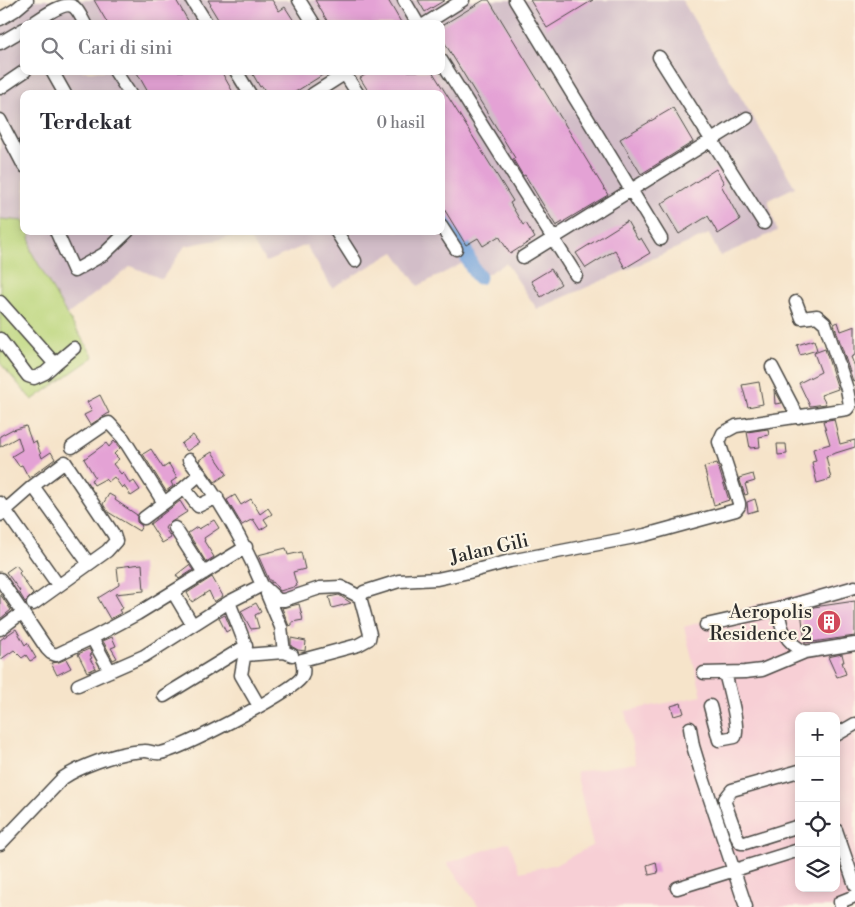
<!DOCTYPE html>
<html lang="id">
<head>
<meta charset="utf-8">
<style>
	:root { --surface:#fff; --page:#f2f2f3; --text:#2b2b33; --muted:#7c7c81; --line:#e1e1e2 }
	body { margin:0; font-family:"Libre Bodoni",serif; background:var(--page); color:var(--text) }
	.controls { position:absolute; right:15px; bottom:15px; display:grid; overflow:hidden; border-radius:10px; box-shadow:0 2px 12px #0003 }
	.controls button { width:45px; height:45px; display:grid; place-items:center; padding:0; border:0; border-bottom:1px solid var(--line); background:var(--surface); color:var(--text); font:25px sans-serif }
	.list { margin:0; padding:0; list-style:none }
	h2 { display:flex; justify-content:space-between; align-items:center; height:65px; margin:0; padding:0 20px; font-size:21px }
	h2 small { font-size:16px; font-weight:400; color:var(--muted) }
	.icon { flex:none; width:28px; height:28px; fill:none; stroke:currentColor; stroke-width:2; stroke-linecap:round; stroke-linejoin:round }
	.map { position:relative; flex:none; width:855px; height:907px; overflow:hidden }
	.search { position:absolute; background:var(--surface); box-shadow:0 2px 12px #0003; left:20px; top:20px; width:425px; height:55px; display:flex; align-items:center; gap:12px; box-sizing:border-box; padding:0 18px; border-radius:10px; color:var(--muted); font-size:19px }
	.panel { position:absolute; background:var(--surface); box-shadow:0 2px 12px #0003; left:20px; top:90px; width:425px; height:145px; border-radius:10px }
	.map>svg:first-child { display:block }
	.built { fill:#f7cfd5; fill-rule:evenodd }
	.industrial { fill:#d2bdc8; fill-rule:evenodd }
	.green { fill:#bbd67c; stroke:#738054 }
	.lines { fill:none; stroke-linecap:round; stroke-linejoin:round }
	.river { stroke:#71a1db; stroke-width:15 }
	.building { fill:#e4a2d5 }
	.minor-casing { stroke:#494743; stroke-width:15 }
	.minor { stroke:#fff; stroke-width:12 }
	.labels { text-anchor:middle; stroke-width:4; stroke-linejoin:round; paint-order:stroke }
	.street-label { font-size:19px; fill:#2b2b2b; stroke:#fcf5e5 }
	.poi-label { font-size:19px; fill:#2b2b2b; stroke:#fcf5e5; text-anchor:end }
</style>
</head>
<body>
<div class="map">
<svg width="855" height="907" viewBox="0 0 855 907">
	<rect width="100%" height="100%" fill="#fcf5e5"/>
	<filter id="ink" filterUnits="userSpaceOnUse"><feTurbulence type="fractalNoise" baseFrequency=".02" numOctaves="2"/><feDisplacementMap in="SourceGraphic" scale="10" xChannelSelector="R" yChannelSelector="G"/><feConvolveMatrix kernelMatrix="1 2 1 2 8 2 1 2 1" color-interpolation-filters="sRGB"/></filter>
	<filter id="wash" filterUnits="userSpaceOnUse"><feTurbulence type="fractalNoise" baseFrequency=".0096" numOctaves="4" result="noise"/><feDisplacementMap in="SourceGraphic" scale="20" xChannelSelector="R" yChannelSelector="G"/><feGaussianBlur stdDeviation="1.12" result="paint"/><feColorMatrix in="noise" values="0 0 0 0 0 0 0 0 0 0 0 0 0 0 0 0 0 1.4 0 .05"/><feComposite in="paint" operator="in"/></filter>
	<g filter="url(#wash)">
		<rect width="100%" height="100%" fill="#f6e4ca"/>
		<!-- built -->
		<path class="built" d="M855 581V907H479L447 863 509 842 520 872 557 864 593 845 576 772 636 763 625 711 702 696 684 627 768 601 828 588ZM799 716H836V888H799Z"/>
		<!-- industrial -->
		<path class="industrial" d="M17 0H682L795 187 768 200 777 231 720 256 709 234 537 309 506 263 477 280 467 261 418 286 394 252 332 288 306 245 266 262 246 234 185 246 162 279 131 266 67 315 31 251 30 231H441V94H24V221L0 219V16ZM24 24H441V71H24Z"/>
		<!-- green -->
		<path class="green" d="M0 219 24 221V231H30L31 251 67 315 94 357 32 400 0 363Z"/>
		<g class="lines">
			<!-- river -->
			<path class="river" d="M453 220C462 237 467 265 479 277"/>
		</g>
		<g id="blocks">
			<!-- building -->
			<path class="building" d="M94 0H176L190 24H108Z
				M208 0H272L279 11 285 7 294 21 292 22 293 24H221L210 6 211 5Z
				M315 0H388L402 24H329Z
				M418 0H445L425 12Z
				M484 0H489L608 195 556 226 525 175 523 176 513 159 515 158 441 37V26Z
				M530 0H593L547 28Z
				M136 71H221L234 94H149Z
				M251 71H329L292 94H267L262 86 260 87Z
				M372 71H432L513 201 510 203 523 225 526 223 535 238 510 254 499 236 483 246 478 238 466 245 441 204V94H370L360 78Z
				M673 108 693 142 641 174 620 139Z
				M716 169 724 183 721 185 740 220 718 234 708 216 679 234 661 204Z
				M627 221 638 240 641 238 650 253 625 268 615 250 586 268 576 253Z
				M551 269 561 284 541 297 531 281Z
				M838 322 841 331 855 326V355L851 357 855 367V380L853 381 834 324Z
				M814 340 817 350 800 355 797 345Z
				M825 349 838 389 821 395 826 404 810 406 799 383 821 372 814 353Z
				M759 382 763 404 748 407 742 385Z
				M774 389 782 403 775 404Z
				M100 395 109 413 90 425 84 415 92 411 87 402Z
				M834 419 840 444 855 440V447L826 456 831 479 817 483 812 462 816 461 813 449 830 444 823 421Z
				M26 426 32 443 36 441 42 458 51 452 55 459 29 478 22 465 19 466 12 456 22 450 18 437 0 447V436L13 429V430Z
				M768 429 769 435 759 437 760 447 750 448 747 432Z
				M193 435 199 443 187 451 181 444Z
				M114 441 120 448 114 454 119 459 113 464 121 474 123 472 130 484 134 481 140 490 131 496 124 486 122 488 114 477 108 482 105 479 94 485 91 480 95 477 84 459 106 443 109 447Z
				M777 444H786L787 454 778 455Z
				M151 449 163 468 169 464 177 478 171 482 173 486 166 491 143 454Z
				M212 452 227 474 215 482 199 460Z
				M717 463 729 500 714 505 704 467Z
				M753 474 755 481 745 484 748 494 745 495 739 478Z
				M109 494 116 498 115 500 137 515V522L142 526 139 531 108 512 103 504Z
				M235 495 241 505 251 499 260 514 268 508 272 514 264 519 268 525 260 530 253 519 242 525 227 500Z
				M755 499 758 510 748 513 747 502Z
				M180 501 187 512 168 524 165 528 171 538 162 543 150 524Z
				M214 520 219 528 204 538 205 540 204 541 214 557 206 562 188 533 197 527 199 529Z
				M286 548 288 555 301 552 305 569 293 572 297 586 280 591 273 582 271 583V580H269L258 555Z
				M142 564 144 591 115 594 123 608 119 610 121 613 110 619 98 598 119 585 117 567Z
				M16 565 21 571 19 573 33 594 25 602 19 592 20 591 6 572Z
				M189 565 193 570 179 579 176 575Z
				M212 577 223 596 214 602 209 591 192 602 187 593Z
				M0 594 11 610 0 619Z
				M339 595 351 603 332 608 329 597Z
				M855 601V636L805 643 801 611 814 607Z
				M256 603 261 612 255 615 259 628 251 629 241 611Z
				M299 604 303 620 292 622V625L289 626 282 608Z
				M225 615 231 629 226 632 219 618Z
				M16 629 25 645 27 643 36 658 30 661 26 655 22 658 14 650 0 660V640Z
				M112 637 116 646 111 648 117 658 113 660 103 641Z
				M291 638 306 641 305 651 298 650 291 646Z
				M89 649 92 654 90 655 92 658 90 659 96 668 87 672 78 654Z
				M842 654 844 662H842L846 674 837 677 828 657Z
				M66 659 71 668 57 675 51 663 59 662Z
				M681 703 684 713 674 716 671 706Z
				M656 862 658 873 649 875 647 865Z"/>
		</g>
	</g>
	<g filter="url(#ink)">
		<use href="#blocks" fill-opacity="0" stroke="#494743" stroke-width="1"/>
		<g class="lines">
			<!-- minor casing -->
			<g class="minor-casing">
				<path id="minor" d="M192 0 207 24
					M299 0 314 24
					M404 0 418 24
					M515 0 661 239
					M0 19 15 10 27 0
					M32 24C41 18 65 0 74 7 79 11 82 19 85 24
					M425 24 463 0
					M0 43 24 29
					M659 57 764 223
					M441 60 576 275
					M52 71 65 94
					M115 71 130 94
					M236 71 250 94
					M343 71 358 94
					M0 88 25 71
					M313 94 349 71
					M0 120 24 166
					M441 226 456 249
					M56 231 74 271 104 254 128 231
					M336 231 355 261
					M523 257 747 118
					M0 302 55 364 45 373 34 378 28 376 0 339
					M55 364 74 348
					M772 367 798 417
					M72 447 104 425 109 423 123 438 164 503
					M33 486 89 564
					M184 488 198 506 217 497
					M0 503 58 585
					M0 515 33 486 65 462 114 535 116 541 107 551 33 604
					M144 518 184 488 200 474
					M175 528 204 573
					M0 579 47 649 51 653 56 655 92 638 137 614 246 547
					M262 585 278 600H284L320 588 341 587 360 597
					M173 592 192 624
					M267 594 281 627 284 652
					M360 597 364 592 399 581 437 579 469 572 510 561 645 535 736 510 739 506V503L719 442 723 433 736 426 847 409 850 405 847 389 825 323 817 316 802 318 796 302
					M229 602 246 646 241 675 259 706
					M706 625 778 609
					M0 629 23 612
					M92 638 110 671
					M805 652C785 642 781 630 778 609L855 587
					M245 655 284 652 292 655
					M302 660 358 645 369 639 370 634 360 597
					M704 673 745 672 762 670 805 652 855 644
					M78 685 144 656 229 602 262 585C243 540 220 499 189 460
					M164 696 246 646
					M710 706 719 740 735 737C740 727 728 685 725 673
					M690 728 693 746 700 769 746 907
					M836 735 855 724
					M799 771 732 790 725 799V803L738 839 741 843H745L799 826
					M836 830 855 885
					M0 844 63 778C79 767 114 754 134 752 137 752 141 751 145 751 150 751 155 754 160 753 180 750 290 693 301 678 305 673 303 666 302 660
					M677 888 799 850
					M841 907 840 902 855 896"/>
			</g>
			<!-- minor -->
			<use href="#minor" class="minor"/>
		</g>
	</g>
	<!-- icons -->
	<defs>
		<g id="building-disc" transform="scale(1.25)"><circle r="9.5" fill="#d1495b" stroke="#fcf5e5"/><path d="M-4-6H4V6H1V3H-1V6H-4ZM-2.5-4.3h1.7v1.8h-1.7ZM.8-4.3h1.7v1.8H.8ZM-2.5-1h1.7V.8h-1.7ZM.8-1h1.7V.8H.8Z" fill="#fff"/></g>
	</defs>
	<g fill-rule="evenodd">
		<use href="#building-disc" x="829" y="622"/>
	</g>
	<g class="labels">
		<!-- street labels -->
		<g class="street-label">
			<text transform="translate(489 548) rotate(-13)" y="7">Jalan Gili</text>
		</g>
		<!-- poi labels -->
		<g class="poi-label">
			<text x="812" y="618">Aeropolis<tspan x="812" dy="22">Residence 2</tspan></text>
		</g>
	</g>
</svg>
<div class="controls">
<button>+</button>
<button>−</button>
<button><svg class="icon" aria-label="locate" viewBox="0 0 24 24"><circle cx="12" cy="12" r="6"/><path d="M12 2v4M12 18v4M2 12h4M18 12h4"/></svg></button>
<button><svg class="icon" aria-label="layers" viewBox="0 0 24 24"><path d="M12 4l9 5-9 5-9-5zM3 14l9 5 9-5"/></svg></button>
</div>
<div class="search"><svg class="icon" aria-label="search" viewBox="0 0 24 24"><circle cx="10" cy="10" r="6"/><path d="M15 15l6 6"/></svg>Cari di sini</div>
<section class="panel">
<h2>Terdekat<small>0 hasil</small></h2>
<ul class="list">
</ul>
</section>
</div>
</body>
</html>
